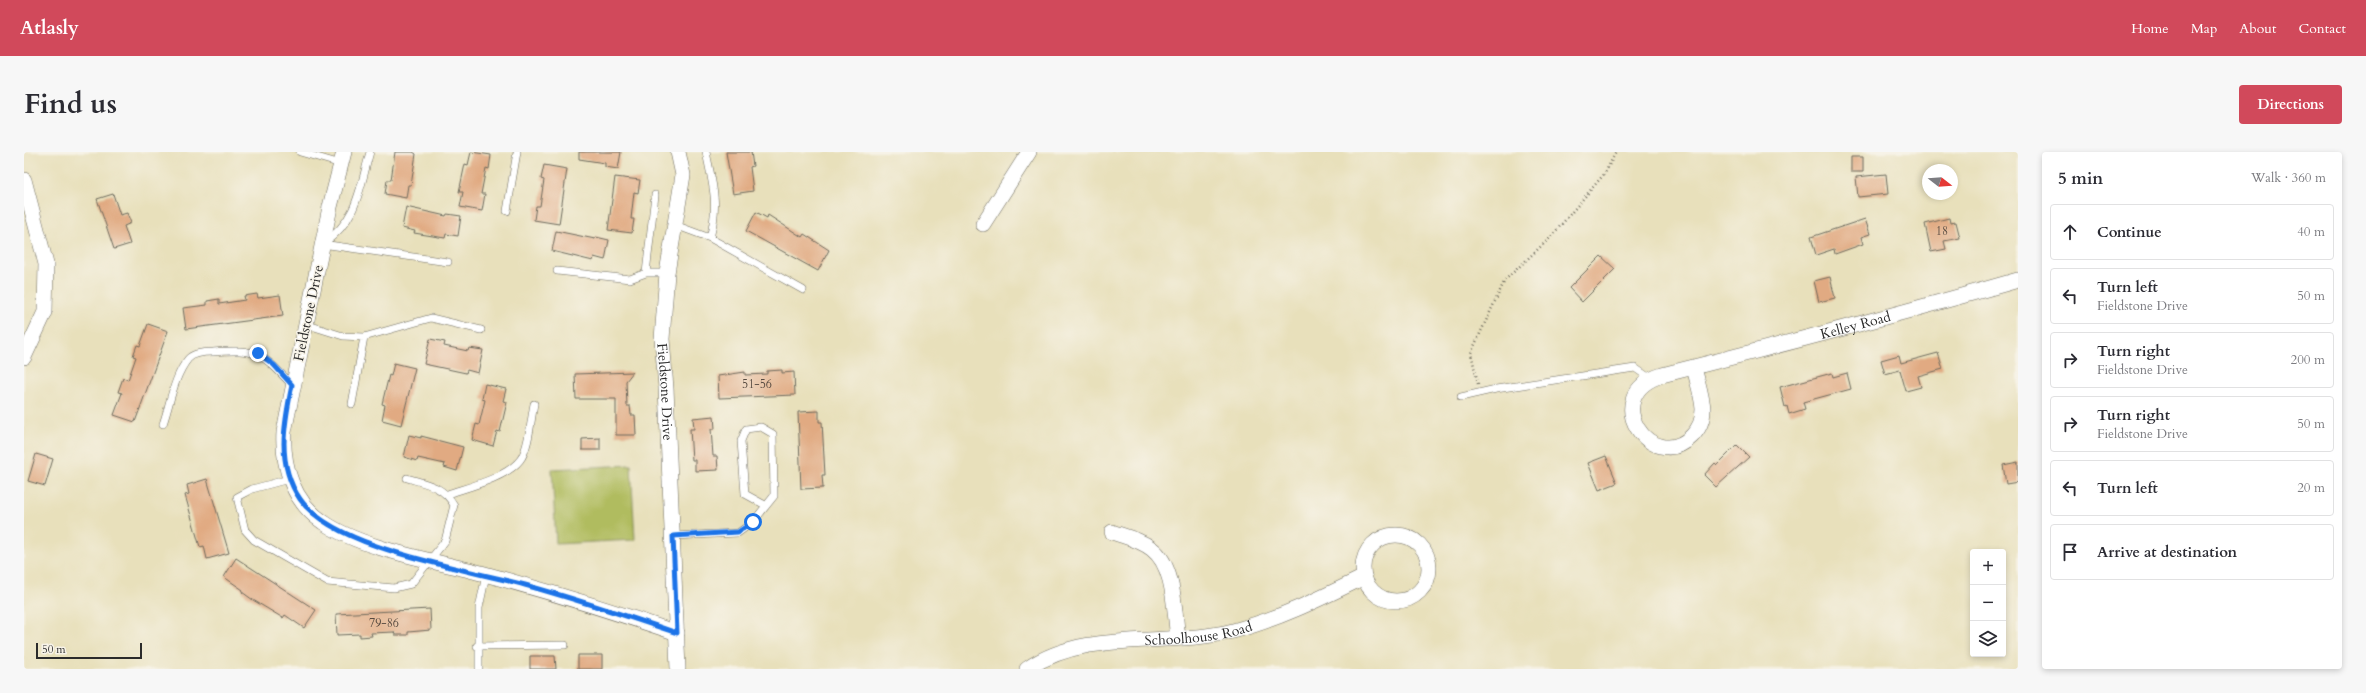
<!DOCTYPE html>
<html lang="en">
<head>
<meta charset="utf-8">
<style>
	:root { --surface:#fff; --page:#f7f7f7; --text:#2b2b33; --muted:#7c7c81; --line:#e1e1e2; --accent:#d1495b }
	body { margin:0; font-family:Cardo,serif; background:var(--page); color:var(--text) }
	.controls { position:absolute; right:12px; bottom:12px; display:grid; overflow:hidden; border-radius:4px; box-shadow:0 2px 6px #0003 }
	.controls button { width:36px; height:36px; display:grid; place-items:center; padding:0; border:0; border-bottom:1px solid var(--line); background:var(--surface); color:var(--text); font:20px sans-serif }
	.compass { position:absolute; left:1898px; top:12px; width:36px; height:36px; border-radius:50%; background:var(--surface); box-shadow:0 2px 6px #0003; rotate:107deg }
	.scale { position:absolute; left:12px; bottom:10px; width:106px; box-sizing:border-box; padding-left:4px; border:2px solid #2b2b2b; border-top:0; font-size:11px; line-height:14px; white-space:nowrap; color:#2b2b2b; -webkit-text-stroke:3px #f7f3e8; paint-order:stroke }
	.stop { position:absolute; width:12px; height:12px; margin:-9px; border:3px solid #1a73e8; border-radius:50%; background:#fff }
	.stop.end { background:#1a73e8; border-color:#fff; box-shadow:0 1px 4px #0008 }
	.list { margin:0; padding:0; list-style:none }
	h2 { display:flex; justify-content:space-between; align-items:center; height:52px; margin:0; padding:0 16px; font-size:17px }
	h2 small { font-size:13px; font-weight:400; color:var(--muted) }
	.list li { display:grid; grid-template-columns:26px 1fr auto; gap:12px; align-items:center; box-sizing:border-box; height:56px; margin:0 8px 8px; padding:0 8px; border:1px solid var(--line); border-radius:4px }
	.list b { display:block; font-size:15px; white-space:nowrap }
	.list p { margin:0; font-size:13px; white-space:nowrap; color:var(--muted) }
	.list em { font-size:13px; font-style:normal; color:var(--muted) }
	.icon { flex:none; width:22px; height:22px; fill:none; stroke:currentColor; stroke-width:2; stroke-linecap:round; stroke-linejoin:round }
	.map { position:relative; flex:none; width:1994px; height:517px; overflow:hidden; border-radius:4px }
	header { display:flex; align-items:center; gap:24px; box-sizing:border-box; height:56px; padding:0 20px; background:var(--accent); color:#fff }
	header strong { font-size:19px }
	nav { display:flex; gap:22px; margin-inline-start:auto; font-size:14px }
	.intro { display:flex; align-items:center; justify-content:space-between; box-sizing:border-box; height:96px; padding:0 24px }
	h1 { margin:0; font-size:28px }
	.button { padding:10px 18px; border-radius:4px; background:var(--accent); color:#fff; font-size:14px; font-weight:700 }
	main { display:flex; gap:24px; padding:0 24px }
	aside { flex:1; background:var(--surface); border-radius:4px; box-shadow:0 2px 6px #0003 }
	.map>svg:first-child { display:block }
	.green { fill:#b0bc5e; stroke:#6e7444 }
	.building { fill:#e1aa82 }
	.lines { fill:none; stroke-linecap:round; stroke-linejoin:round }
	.lane-casing { stroke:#6d6a5d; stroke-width:8 }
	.street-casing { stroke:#6d6a5d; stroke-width:16 }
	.path { stroke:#6d6a5d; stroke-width:2.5; stroke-dasharray:1 3; stroke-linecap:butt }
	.lane { stroke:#fff; stroke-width:7 }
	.street { stroke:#fff; stroke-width:15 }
	.route { stroke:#1a73e8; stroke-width:5 }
	.labels { text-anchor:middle; stroke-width:3; stroke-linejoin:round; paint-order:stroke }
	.number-label { font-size:12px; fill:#584b41 }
	.street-label { font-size:14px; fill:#2b2b2b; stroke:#f7f3e8 }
</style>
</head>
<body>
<header>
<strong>Atlasly</strong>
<nav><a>Home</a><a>Map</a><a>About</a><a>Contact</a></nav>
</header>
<div class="intro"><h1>Find us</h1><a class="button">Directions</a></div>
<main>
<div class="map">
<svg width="1994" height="517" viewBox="0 0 1994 517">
	<rect width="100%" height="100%" fill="#f7f3e8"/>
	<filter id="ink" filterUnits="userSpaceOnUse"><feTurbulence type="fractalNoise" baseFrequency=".025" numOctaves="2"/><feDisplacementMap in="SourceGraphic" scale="8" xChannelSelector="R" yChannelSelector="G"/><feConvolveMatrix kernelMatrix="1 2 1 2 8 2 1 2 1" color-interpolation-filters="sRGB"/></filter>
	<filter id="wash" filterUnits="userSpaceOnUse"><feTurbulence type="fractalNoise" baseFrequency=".012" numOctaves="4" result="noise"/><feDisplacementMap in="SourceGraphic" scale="16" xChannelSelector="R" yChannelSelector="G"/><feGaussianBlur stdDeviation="0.9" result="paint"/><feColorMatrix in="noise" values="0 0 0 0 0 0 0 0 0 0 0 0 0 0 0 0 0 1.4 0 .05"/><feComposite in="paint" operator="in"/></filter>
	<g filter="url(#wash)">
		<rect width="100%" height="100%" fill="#e8e0bb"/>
		<!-- green -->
		<path class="green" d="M607 313 611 388 532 392 528 317Z"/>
		<g id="blocks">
			<!-- building -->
			<path class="building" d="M371 0H389L392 2 387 33H384L382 46 361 42 363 28H367Z
				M447 0 467 3 465 17 462 16 457 42H461L458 59 436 55 439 40H435L441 12 444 13Z
				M555 0H597L594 17 581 15V11L555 7Z
				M702 0H727L729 14 726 15 729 39 709 42Z
				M1827 5H1839V20H1827Z
				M520 13 543 17 535 72 510 68 512 54H516L520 28 517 27Z
				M1862 22 1864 42 1834 45 1832 25Z
				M591 25 616 28 614 41 610 40 607 67H610L608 81 584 78Z
				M89 42 96 63 103 61 107 71 100 74 106 92 90 97 73 47Z
				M382 55 422 64 423 62 437 64 434 84 422 82 421 86 390 81 391 79 378 76Z
				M732 60 743 66 744 63 778 85 780 82 805 98 794 119 722 79Z
				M1925 66 1926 71 1932 70 1936 86 1920 89 1922 97 1907 100 1901 72Z
				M1841 67 1846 82 1837 85 1839 92 1811 102 1810 97 1792 103 1787 85Z
				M532 79 571 87 572 85 585 88 581 108 570 105 569 109 528 99Z
				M1577 104 1591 117 1558 150 1545 136Z
				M1806 125 1811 146 1795 150 1790 129Z
				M233 142 234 146 256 143 259 164 162 177 159 156 183 153V149L195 147V152L221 148 220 144Z
				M124 172 144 179 111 270 90 263 98 241 94 240 99 226 104 228 112 205 109 204 113 193 116 194Z
				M406 187 421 190 420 194 444 199 445 196 459 198 454 221 443 218 442 221 400 212Z
				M1914 201 1919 217 1894 224 1897 235 1882 239 1876 218 1861 222 1857 208 1875 203 1877 211Z
				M370 211 391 216 377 273 358 268 361 253 358 252 365 223 367 224Z
				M758 218V221L770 220 771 243 695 246 694 224 721 220V223L743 222V219Z
				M609 220 602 229 603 254H606L607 263H611L612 283H592V247H552L551 222Z
				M1808 221 1809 225 1823 221 1827 237 1779 250 1781 257 1765 262 1763 254 1761 255 1756 235Z
				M461 232 482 237 479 249 483 250 476 280 473 279 469 294 448 288 452 272 455 273 461 248 458 247Z
				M795 259V270H798L801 323H798L799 336 777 337 774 260Z
				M690 264 691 277H687L689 304H693L694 318 671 319V308H668L666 277H670L669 266Z
				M385 283 397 286V284L439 295 433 319 420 315 421 312 394 306 393 309 380 305Z
				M576 286V298H558V287Z
				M1713 293 1725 305 1692 335 1680 323 1691 311 1693 313Z
				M12 302 29 307 21 334 4 329Z
				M1582 304 1593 331 1575 338 1564 311Z
				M1994 310V330L1982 332 1979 313Z
				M183 327 205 401 183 407 180 394 176 395 161 343 165 342 163 333Z
				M212 406 292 458 280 476 261 463 259 466 229 448 218 440 219 438 200 425Z
				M406 457 407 478 384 480V483H371L370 480 347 481 348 484 336 485V482L313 483 312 462Z
				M554 503H578V517H554Z
				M506 504H531L532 517H506Z"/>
		</g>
	</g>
	<g filter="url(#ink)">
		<use href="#blocks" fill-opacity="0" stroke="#6d6a5d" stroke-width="1"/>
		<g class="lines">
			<!-- lane casing -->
			<g class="lane-casing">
				<path id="lane" d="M276 0 317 12
					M682 0C689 34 695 51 686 86
					M483 59 493 0
					M651 73 686 86 779 138
					M300 91C334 67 335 38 346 0
					M298 92 424 110
					M533 119 606 127 622 121H643
					M622 121 631 43
					M281 172 319 184 340 185 407 166 457 178
					M1437 245 1472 237 1611 216 1627 227
					M328 252 340 185
					M139 272C146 252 150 224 164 207 169 201 182 200 189 200 233 196 239 202 268 233
					M265 327 228 337 213 345 221 378 230 388 303 430 370 436 387 432 421 389 430 353C419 334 403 332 383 326
					M424 342C444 335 482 326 496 308 505 297 507 266 510 252
					M649 384 714 381 729 370 750 344 749 282 737 275 722 277 717 289 721 342 741 353
					M453 494 541 493
					M455 517V456L462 423"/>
			</g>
			<!-- street casing -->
			<g class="street-casing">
				<g id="street">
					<path d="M320 0 306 55 260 280C258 314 269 350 299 370 339 398 409 408 457 421 523 439 589 459 653 481"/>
					<path id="s1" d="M654 0 659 23 643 121 638 187 642 236 654 517"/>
					<path d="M0 28 22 112 21 160 0 205"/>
					<path d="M959 72 1005 0"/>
					<path id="s2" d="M1670 215C1673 229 1678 243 1679 257 1679 267 1675 277 1668 284 1629 324 1572 244 1638 223 1757 193 1876 162 1994 128"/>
					<path d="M1088 380C1102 385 1117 388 1128 397 1151 414 1150 459 1154 486"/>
					<circle cx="1372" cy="416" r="33"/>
					<path id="s3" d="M1003 517C1063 476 1141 496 1209 479 1255 467 1297 446 1340 425"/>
				</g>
			</g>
			<!-- path -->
			<path class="path" d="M1454 232 1447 201 1481 128 1526 86 1581 21 1592 0"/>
			<!-- lane -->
			<use href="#lane" class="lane"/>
			<!-- street -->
			<use href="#street" class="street"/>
		</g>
	</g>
	<g class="lines" filter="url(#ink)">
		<!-- route -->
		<path class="route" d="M234 201 250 213 268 233C260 272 252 312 276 347 310 397 442 417 501 433 552 447 603 464 653 481L649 384 714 380 729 370"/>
	</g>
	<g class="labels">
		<!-- number labels -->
		<g class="number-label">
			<text x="1918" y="83">18</text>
			<text x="733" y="236">51-56</text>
			<text x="360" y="475">79-86</text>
		</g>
		<!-- street labels -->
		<g class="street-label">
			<text transform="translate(284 161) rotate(-78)" y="5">Fieldstone Drive</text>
			<text dy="5" stroke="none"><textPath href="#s2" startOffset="406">Kelley Road</textPath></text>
			<text dy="5" stroke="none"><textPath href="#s1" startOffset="242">Fieldstone Drive</textPath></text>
			<text dy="5" stroke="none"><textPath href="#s3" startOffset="177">Schoolhouse Road</textPath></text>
		</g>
	</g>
</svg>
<div class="controls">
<button>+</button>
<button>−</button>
<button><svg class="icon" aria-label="layers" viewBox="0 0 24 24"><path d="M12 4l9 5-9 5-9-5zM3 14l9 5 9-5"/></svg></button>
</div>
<svg class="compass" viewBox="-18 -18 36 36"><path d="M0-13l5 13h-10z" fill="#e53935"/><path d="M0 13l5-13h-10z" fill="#7c7c81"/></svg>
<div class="scale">50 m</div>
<div class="stop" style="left:729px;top:370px"></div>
<div class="stop end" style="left:234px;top:201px"></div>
</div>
<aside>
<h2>5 min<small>Walk · 360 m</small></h2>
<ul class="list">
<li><svg class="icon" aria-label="ahead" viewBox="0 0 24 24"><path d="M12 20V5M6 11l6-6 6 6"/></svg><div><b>Continue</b></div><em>40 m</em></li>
<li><svg class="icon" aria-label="left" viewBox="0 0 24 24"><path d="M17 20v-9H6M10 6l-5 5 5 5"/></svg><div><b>Turn left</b><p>Fieldstone Drive</p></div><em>50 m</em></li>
<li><svg class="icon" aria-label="right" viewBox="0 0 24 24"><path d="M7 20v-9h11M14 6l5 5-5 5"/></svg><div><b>Turn right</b><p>Fieldstone Drive</p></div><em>200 m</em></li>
<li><svg class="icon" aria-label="right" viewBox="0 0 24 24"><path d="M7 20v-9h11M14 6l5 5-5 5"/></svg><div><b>Turn right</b><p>Fieldstone Drive</p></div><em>50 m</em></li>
<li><svg class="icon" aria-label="left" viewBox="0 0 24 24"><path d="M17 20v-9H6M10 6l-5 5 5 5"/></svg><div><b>Turn left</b></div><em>20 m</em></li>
<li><svg class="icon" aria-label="arrive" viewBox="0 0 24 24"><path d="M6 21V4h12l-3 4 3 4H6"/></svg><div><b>Arrive at destination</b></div></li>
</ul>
</aside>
</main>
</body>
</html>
